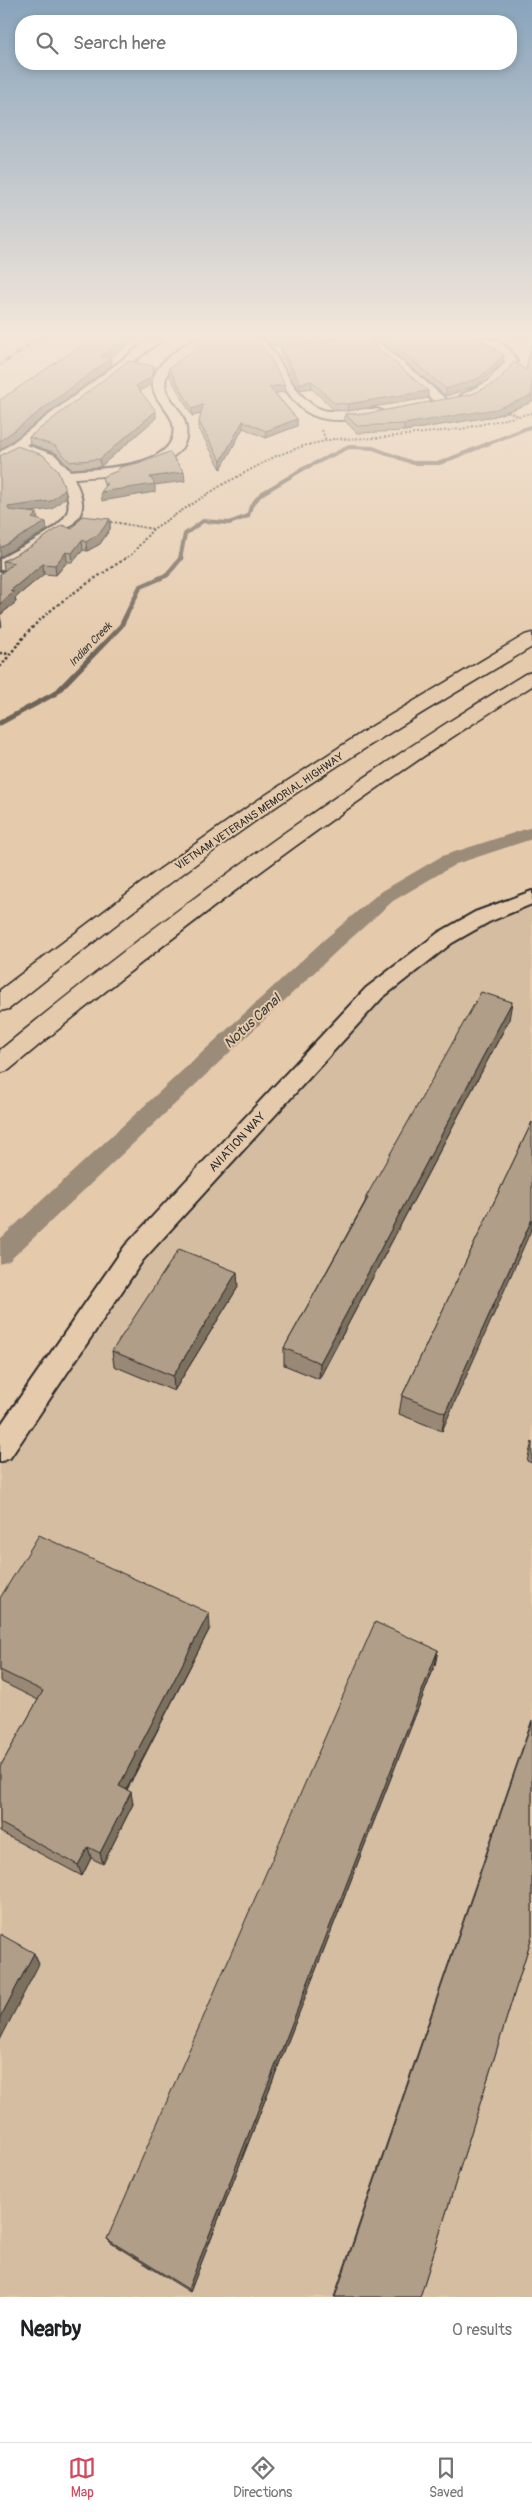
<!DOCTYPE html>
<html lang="en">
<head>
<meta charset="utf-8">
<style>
	:root { --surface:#fff; --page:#f6f6f6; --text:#202124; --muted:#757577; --line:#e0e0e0; --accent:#d1495b }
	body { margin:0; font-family:Pangolin,sans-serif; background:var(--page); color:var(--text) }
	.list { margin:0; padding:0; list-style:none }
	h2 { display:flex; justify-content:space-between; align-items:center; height:65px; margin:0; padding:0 20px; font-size:21px }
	h2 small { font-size:16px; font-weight:400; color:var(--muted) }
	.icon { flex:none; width:28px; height:28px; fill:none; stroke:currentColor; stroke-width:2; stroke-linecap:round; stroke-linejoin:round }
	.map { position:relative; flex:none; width:532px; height:2297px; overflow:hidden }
	.search { position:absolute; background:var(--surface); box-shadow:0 2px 8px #0003; left:15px; right:15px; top:15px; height:55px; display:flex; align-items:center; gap:12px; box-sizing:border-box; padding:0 18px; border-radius:20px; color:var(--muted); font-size:19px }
	.sheet { height:145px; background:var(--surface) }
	nav { display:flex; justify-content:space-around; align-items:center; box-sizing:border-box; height:70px; border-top:1px solid var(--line); background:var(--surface); font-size:14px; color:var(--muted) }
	nav a { display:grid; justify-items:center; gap:2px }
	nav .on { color:var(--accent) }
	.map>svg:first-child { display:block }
	.built { fill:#d5bda1 }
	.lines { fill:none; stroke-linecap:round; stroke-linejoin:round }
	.stream-far1 { stroke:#6e655a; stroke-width:4 }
	.stream { stroke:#6e655a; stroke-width:5 }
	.canal { fill:#9b8b79; fill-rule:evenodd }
	.minor-casing { stroke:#2b2b2b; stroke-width:4 }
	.highway-casing { stroke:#2b2b2b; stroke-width:3 }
	.path-far1 { stroke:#2b2b2b; stroke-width:2; stroke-dasharray:2 2; stroke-linecap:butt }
	.path { stroke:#2b2b2b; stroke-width:2.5; stroke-dasharray:2.5 2.5; stroke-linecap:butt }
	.minor { fill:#e5caac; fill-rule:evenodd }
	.highway { fill:#e5caac; fill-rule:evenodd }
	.rail-casing { stroke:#2b2b2b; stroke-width:3 }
	.rail { stroke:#e5caac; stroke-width:2; stroke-dasharray:6; stroke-linecap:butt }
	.wall { fill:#988875; stroke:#2b2b2b }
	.shaded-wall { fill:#7c6f5f; stroke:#2b2b2b }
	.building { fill:#b19e88; stroke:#2b2b2b }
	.labels { text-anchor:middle; stroke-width:4; stroke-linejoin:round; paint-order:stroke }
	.far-water-label { font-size:11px; font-style:italic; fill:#413e3b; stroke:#e5caac }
	.far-street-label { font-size:11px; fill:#2b2b2b; stroke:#e5caac }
	.street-label { font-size:12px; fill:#2b2b2b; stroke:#e5caac }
	.water-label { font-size:14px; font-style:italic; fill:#413e3b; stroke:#e5caac }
</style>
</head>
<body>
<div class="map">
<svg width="532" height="2297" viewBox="0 0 532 2297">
	<rect width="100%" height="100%" fill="#e5caac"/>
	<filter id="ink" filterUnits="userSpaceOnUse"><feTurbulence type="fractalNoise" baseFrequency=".02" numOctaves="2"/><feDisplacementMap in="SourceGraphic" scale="10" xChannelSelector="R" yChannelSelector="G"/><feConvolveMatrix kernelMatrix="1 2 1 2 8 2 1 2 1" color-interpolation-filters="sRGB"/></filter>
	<g filter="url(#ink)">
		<!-- built -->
		<path class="built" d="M532 897V2297H0V1449L134 1253 374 993 445 938Z"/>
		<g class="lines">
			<!-- stream-far1 -->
			<path class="stream-far1" d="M180 559 185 534 203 521 229 523 248 516 251 506 261 494 303 469 349 447 373 448 413 463H440L532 426"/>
			<!-- stream -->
			<path class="stream" d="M0 723 56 693 121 626 140 587 167 575 181 558"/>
			<!-- canal -->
			<path class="canal" d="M532 827V839L456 864 393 901 339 949 9 1261 0 1264V1239L325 939 379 893 442 856Z"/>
			<!-- minor casing -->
			<g class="minor-casing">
				<path id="minor" d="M151 338H164L26 445 55 455 70 471C99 468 181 469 173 424 170 410 155 402 153 387 151 372 164 360 175 352 186 344 194 338 209 338 199 353 174 357 167 375 159 396 181 405 185 423 199 473 105 476 74 478 78 488 85 501 81 512 75 530 18 566 0 570V559C17 548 63 530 68 510 70 501 66 491 63 483 54 462 39 457 18 451L0 462V452Z
					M249 338H261C285 359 291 399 323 410 337 415 377 404 383 412 378 418 363 418 354 419 298 426 292 397 267 358 262 351 255 345 249 338Z
					M480 338C498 337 510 346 517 362 506 378 483 406 461 401L459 398 461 395 487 382 505 362 502 354Z
					M376 342 380 343 446 399 448 402 446 405H438L372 347V343Z
					M532 891V904L489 922 452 943 382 998 143 1260 10 1458 0 1462V1426L125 1246 366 988 438 933 475 912Z"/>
			</g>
			<!-- highway casing -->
			<g class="highway-casing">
				<path id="highway" d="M532 633V647C443 700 354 753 268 812 179 874 94 941 9 1009L0 1011V990L160 869 255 802 369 728 525 635Z
					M532 672V686C348 801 176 931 9 1070L0 1073V1050C167 913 341 787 525 674Z"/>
			</g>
			<!-- path-far1 -->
			<path class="path-far1" d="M514 340 530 338
				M504 410 519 416
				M322 430 326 441
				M107 521 153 529
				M124 559 132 554 153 529 222 485 276 456 303 446 334 439 378 438 461 429 532 413"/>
			<!-- path -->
			<path class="path" d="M0 653 9 654
				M0 667C10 655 19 642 29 631 57 601 93 580 126 558"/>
			<!-- minor -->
			<use href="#minor" class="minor"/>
			<!-- highway -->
			<use href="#highway" class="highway"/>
			<!-- rail casing -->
			<g class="rail-casing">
				<path id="rail" d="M0 365 40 338"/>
			</g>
			<!-- rail -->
			<use href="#rail" class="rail"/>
		</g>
		<!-- wall -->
		<path class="wall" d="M263 338H478L504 355 503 362 478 385 446 396 381 342 372 341V342L428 398 347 411 334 410 311 388 300 390 281 355V348L334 341 335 340 273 346Z
			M532 344V401L527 404 495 416 404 431 357 433 345 421V414H365L473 394 526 370Z
			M154 366V373L151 384 140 391 156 418 100 467 71 469 56 453 30 444 29 437Z
			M169 368 285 385V392L275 393 297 419V426L266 438 243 428 221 469 199 429V422L201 414 192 416 169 375Z
			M110 519V529L100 544 87 551 83 550 73 562H67L56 575 44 574 15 598 16 602 0 615V574L4 570 3 561 72 529Z
			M509 1020 319 1379 284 1365V1348L365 1202 366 1197Z
			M532 1122 442 1431 399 1414 402 1396Z
			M238 1287 174 1391 114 1366 112 1351Z
			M532 1442V1463L527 1461Z
			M0 1598 210 1628 127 1790 133 1804 103 1864 91 1858 82 1876 0 1832V1767L38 1700 0 1681Z
			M438 1650 435 1665 190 2292 111 2243 107 2239Z
			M532 1720V1936L420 2297H334Z"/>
		<!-- shaded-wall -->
		<path class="shaded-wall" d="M127 338H138L102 363 101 356Z
			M288 338H338V340L273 346V339Z
			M504 355 503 362 478 385 446 396V389Z
			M111 358 112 365 0 450V441Z
			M154 366V373L151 384 137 393 136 386Z
			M312 381 311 388 300 390V383Z
			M285 385V392L269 394V387Z
			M428 391V398L347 411 348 404Z
			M532 395V401L527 404 495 416 404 431V424Z
			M203 405 204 413 192 416V409Z
			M156 411V418L100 467V459Z
			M297 419V426L266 438V431Z
			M243 421V428L221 469V461Z
			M184 472 185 481 155 485V492L102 501 101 492H105L104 484Z
			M65 489 66 497 52 509 10 515 8 507Z
			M37 513 38 521 32 518Z
			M110 519V529L100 544 87 551 86 542Z
			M46 522 47 530 0 557V548Z
			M82 540 83 550 73 562 72 553Z
			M66 552 67 562 56 575 55 565Z
			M43 564 44 574 15 598 16 602 0 615V604L10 591Z
			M0 616 2 626 0 628Z
			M512 1002 509 1020 319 1379 320 1363Z
			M532 1219V1228L442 1431 445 1413Z
			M237 1272 238 1287 174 1391 173 1376Z
			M209 1613 210 1628 122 1798 119 1786Z
			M438 1650 435 1665 190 2292 188 2289Z
			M131 1792 133 1804 103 1864 100 1853Z
			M88 1847 91 1858 82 1876 78 1865Z
			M34 1953 39 1964 0 2040V2018Z"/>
		<!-- building -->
		<path class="building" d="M92 338H127L101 356 111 358 0 441V400Z
			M210 338H254L268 354 285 385 269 387 297 419 266 431 243 421 221 461 199 422 203 405 192 409 169 368Z
			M271 338H288L273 339Z
			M339 338H372L371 342 428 391 348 404 334 403 312 381 300 383 281 348 334 341Z
			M385 338H478L504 355 479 378 446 389Z
			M532 344V395L528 397 496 409 404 424 357 426 345 414H365L473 394 498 381 514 362 526 370Z
			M128 361 154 366 151 377 136 386 156 411 100 459 70 462 55 446 29 437Z
			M17 446 43 455 57 469 65 489 51 501 8 507 9 510 37 513 32 518 46 522 0 548V456Z
			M169 452 184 472 150 477 155 484 101 492 107 484H104L102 477 117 471 120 467 147 461Z
			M82 516 110 519 99 534 86 542 82 540 72 553 66 552 55 565 43 564 10 591 14 592 0 604V577H1L0 576V574L14 563 3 561 32 546 62 525 72 529Z
			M481 992 512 1002 320 1363 284 1348 368 1198 366 1197Z
			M532 1122V1219L445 1413 402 1396Z
			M179 1249 237 1272 173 1376 112 1351Z
			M39 1535 209 1613 119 1786 131 1792 100 1853 88 1847 78 1865 0 1823V1767L43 1691 0 1670V1598Z
			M375 1622 438 1650 188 2289 107 2239Z
			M532 1722V1936L420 2297H335Z
			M0 1934 34 1953 0 2018Z"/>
	</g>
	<!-- sky -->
	<linearGradient id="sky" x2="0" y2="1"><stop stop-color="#89a4bc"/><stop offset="0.51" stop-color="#f3e7da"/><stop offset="1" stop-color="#f3e7da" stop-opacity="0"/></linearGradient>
	<rect width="532" height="659" fill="url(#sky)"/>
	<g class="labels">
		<!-- far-water labels -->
		<g class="far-water-label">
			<text transform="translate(90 644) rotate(-46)" y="4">Indian Creek</text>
		</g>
		<!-- far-street labels -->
		<g class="far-street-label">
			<text transform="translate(259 811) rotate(-34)" y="4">VIETNAM VETERANS MEMORIAL HIGHWAY</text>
		</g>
		<!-- street labels -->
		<g class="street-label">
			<text transform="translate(237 1142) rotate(-47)" y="4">AVIATION WAY</text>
		</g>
		<!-- water labels -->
		<g class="water-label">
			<text transform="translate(252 1021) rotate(-43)" y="5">Notus Canal</text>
		</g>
	</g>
</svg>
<div class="search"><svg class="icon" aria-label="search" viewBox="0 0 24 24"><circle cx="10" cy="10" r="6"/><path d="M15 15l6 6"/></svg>Search here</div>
</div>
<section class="sheet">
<h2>Nearby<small>0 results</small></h2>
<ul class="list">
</ul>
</section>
<nav>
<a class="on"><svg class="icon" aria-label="map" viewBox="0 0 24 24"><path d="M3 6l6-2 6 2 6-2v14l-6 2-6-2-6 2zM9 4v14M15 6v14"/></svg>Map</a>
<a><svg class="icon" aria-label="directions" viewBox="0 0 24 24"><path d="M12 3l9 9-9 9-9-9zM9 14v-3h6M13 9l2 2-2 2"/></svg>Directions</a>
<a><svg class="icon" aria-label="saved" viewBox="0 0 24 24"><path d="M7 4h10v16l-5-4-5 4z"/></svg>Saved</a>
</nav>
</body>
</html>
